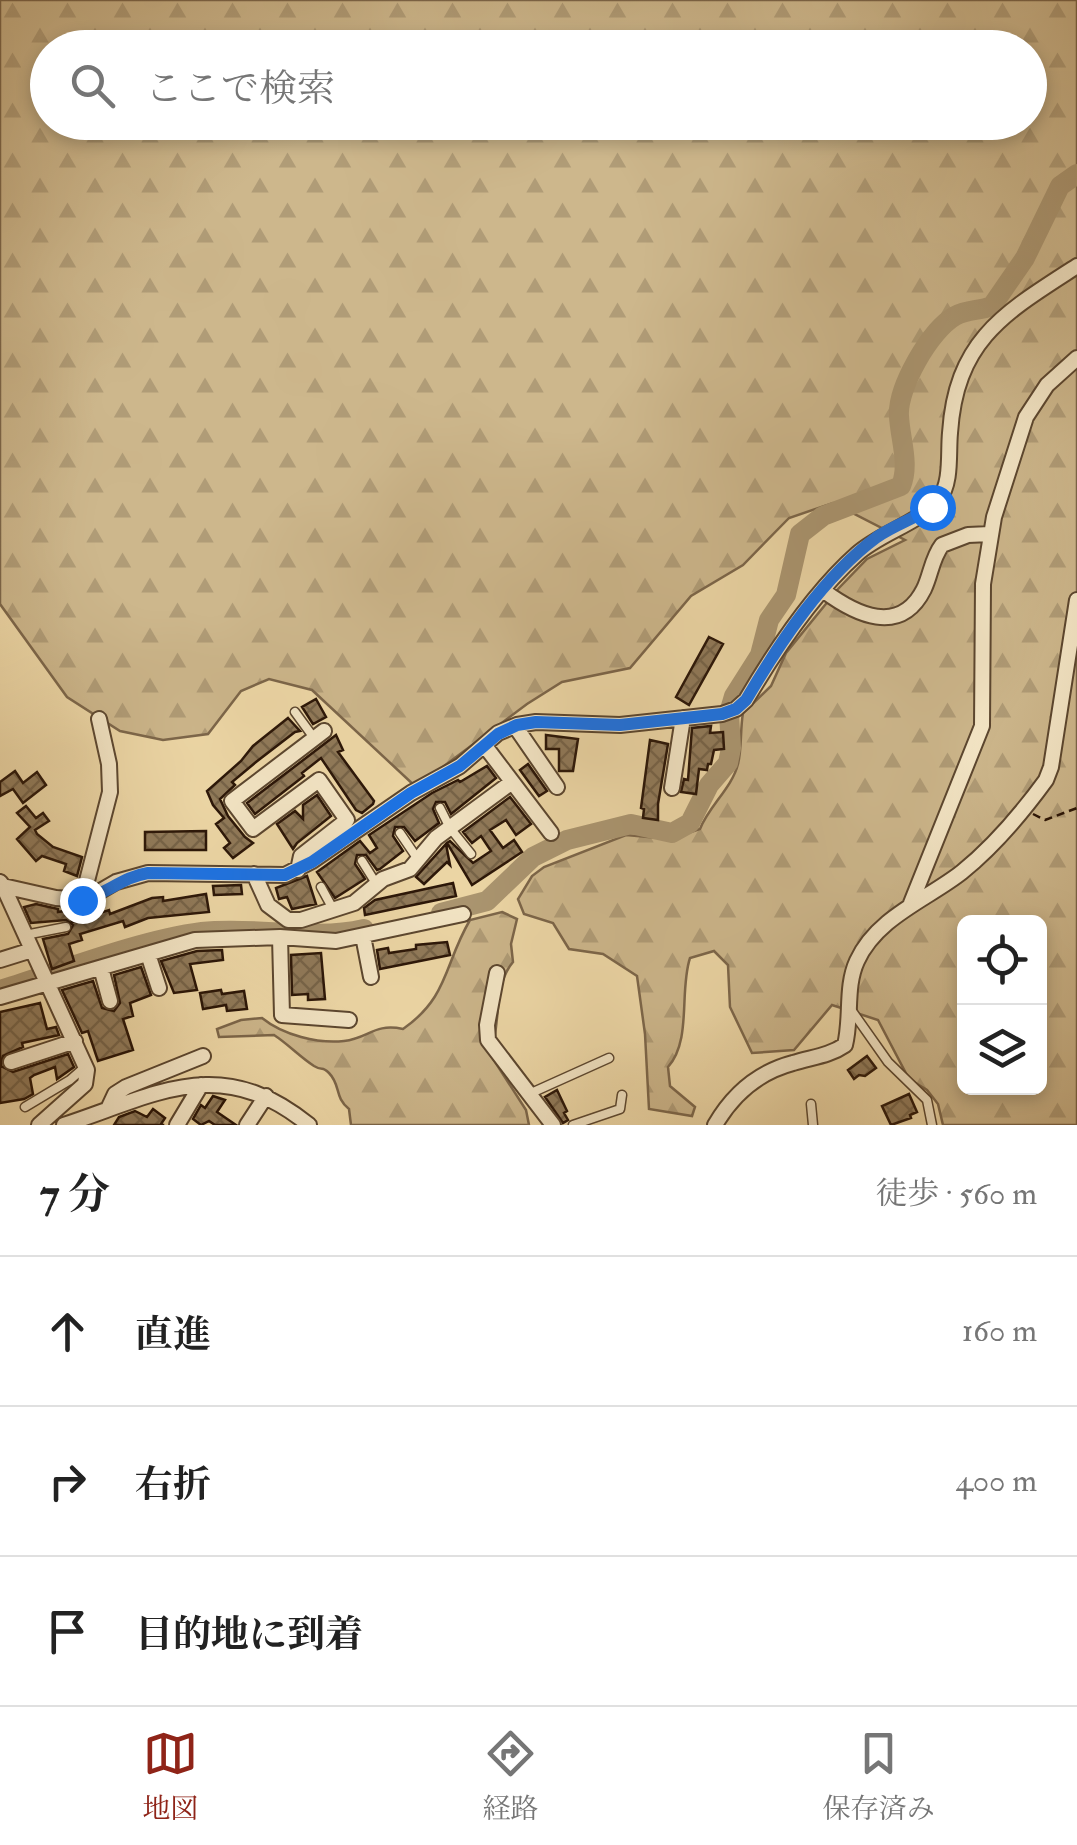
<!DOCTYPE html>
<html lang="ja">
<head>
<meta charset="utf-8">
<style>
	:root { --surface:#fff; --page:#f6f6f6; --text:#222; --muted:#767676; --line:#e0e0e0; --accent:#8f2418 }
	body { margin:0; font-family:"IM FELL Double Pica","Noto Serif JP",serif; background:var(--page); color:var(--text) }
	.controls { position:absolute; right:30px; bottom:30px; display:grid; overflow:hidden; border-radius:15px; box-shadow:0 5px 15px #0003 }
	.controls button { width:90px; height:90px; display:grid; place-items:center; padding:0; border:0; border-bottom:2px solid var(--line); background:var(--surface); color:var(--text); font:50px sans-serif }
	.stop { position:absolute; width:30px; height:30px; margin:-22px; border:8px solid #1a73e8; border-radius:50%; background:#fff }
	.stop.end { background:#1a73e8; border-color:#fff; box-shadow:0 2px 10px #0008 }
	.list { margin:0; padding:0; list-style:none }
	h2 { display:flex; justify-content:space-between; align-items:center; height:130px; margin:0; padding:0 40px; font-size:42px }
	h2 small { font-size:32px; font-weight:400; color:var(--muted) }
	.list li { display:grid; grid-template-columns:65px 1fr auto; gap:30px; align-items:center; box-sizing:border-box; height:150px; padding:0 40px; border-top:2px solid var(--line) }
	.list b { display:block; font-size:38px; white-space:nowrap }
	.list em { font-size:32px; font-style:normal; color:var(--muted) }
	.icon { flex:none; width:55px; height:55px; fill:none; stroke:currentColor; stroke-width:2; stroke-linecap:round; stroke-linejoin:round }
	.map { position:relative; flex:none; width:1077px; height:1125px; overflow:hidden }
	.search { position:absolute; background:var(--surface); box-shadow:0 5px 15px #0003; left:30px; right:30px; top:30px; height:110px; display:flex; align-items:center; gap:25px; box-sizing:border-box; padding:0 35px; border-radius:55px; color:var(--muted); font-size:38px }
	.sheet { height:580px; background:var(--surface) }
	nav { display:flex; justify-content:space-around; align-items:center; box-sizing:border-box; height:140px; border-top:2px solid var(--line); background:var(--surface); font-size:28px; color:var(--muted) }
	nav a { display:grid; justify-items:center; gap:5px }
	nav .on { color:var(--accent) }
	.map>svg:first-child { display:block }
	.forest { fill:url(#forest-firs); stroke:#7c664a; stroke-width:2.5; fill-rule:evenodd }
	.lines { fill:none; stroke-linecap:round; stroke-linejoin:round }
	.river { stroke:#ab9671; stroke-width:20 }
	.building { fill:url(#building-cross-hatch); stroke:#2a1507; stroke-width:2.5 }
	.lane-casing { stroke:#5b462f; stroke-width:11 }
	.street-casing { stroke:#5b462f; stroke-width:18 }
	.path { stroke:#2a1507; stroke-width:2.5; stroke-dasharray:8 5; stroke-linecap:butt }
	.lane { stroke:#f4e6c6; stroke-width:8 }
	.street { stroke:#f4e6c6; stroke-width:14 }
	.route { stroke:#1a73e8; stroke-width:12 }
</style>
</head>
<body>
<div class="map">
<svg width="1077" height="1125" viewBox="0 0 1077 1125">
	<defs>
		<pattern id="forest-firs" width="22" height="20" patternUnits="userSpaceOnUse" patternTransform="scale(2.5)"><rect width="22" height="20" fill="#cdb78c"/><path d="M5 1l3.5 6h-7zM16 11l3.5 6h-7z" fill="#b09c77"/></pattern>
		<pattern id="building-cross-hatch" width="8" height="8" patternUnits="userSpaceOnUse" patternTransform="scale(2.5)"><rect width="8" height="8" fill="#907a5a"/><path d="M0 0l8 8M0 8l8-8" fill="none" stroke="#766348"/></pattern>
	</defs>
	<rect width="100%" height="100%" fill="#eed8a7"/>
	<filter id="stains"><feTurbulence type="fractalNoise" baseFrequency=".002" numOctaves="4"/><feColorMatrix values="0 0 0 0 .2 0 0 0 0 .09 0 0 0 0 .02 0 0 0 .5 -.17"/></filter>
	<radialGradient id="worn" r=".72"><stop offset=".6" stop-color="#630" stop-opacity="0"/><stop offset="1" stop-color="#630" stop-opacity=".3"/></radialGradient>
	<!-- forest -->
	<path class="forest" d="M0 0H1077V1125H943L938 1104 927 1090 909 1079 878 1020 832 1005 794 1050 752 1053 730 1007 728 965 714 951 690 958C679 991 692 1040 668 1067L670 1086 695 1107 692 1116 649 1109 645 1034 637 976 603 954 569 949 553 923 524 914 518 899 532 876 544 867 626 835 670 839 700 829C709 806 732 788 738 764 742 748 740 730 743 713L771 686 786 653 838 589 867 559 905 540 833 503 789 518 743 565 691 596 630 668 562 682 527 704 416 787 312 690 269 679 241 691 208 734 163 740 120 731 67 697 0 604ZM48 48H1030V122H48ZM964 922H1040V1088H964Z
		M502 912 517 919 511 944 513 962C492 987 502 1024 490 1054L526 1110 529 1125H351L349 1109C334 1097 341 1085 329 1073 321 1065 324 1072 314 1066 300 1057 288 1044 274 1035L219 1037 217 1029 241 1020 262 1018C283 1035 318 1044 344 1041 369 1038 374 1023 403 1029 449 997 444 964 470 920Z"/>
	<g class="lines">
		<!-- river -->
		<path class="river" d="M441 913 487 901 533 857 567 840 631 824 672 833 690 823 709 785 728 763 731 748 729 713 734 696 760 655 769 620 786 595 800 534 823 516 901 486C910 464 900 439 899 416 897 388 930 330 955 316 967 309 980 311 992 306L1025 258 1060 186 1077 174
			M0 990C61 971 140 940 202 932 255 926 312 941 364 929"/>
	</g>
	<!-- building -->
	<path class="building" d="M709 637 723 644 689 705 676 697Z
		M316 699 326 717 313 724 302 707Z
		M288 718 300 731 295 732 256 762 232 782 235 785 220 799 228 816 245 837 253 843 233 858 224 848 230 843 216 824 224 818 213 805 207 791 241 761 253 746Z
		M711 726 710 733 723 732 724 749 714 750 711 764H708L707 770 699 769 696 794 681 792 684 779 688 780 692 728Z
		M336 735 343 750 338 752 374 801 373 804 362 813 356 810 321 758 302 773 304 776 255 814 247 803Z
		M546 735 578 739 573 771H559V749H546Z
		M650 740 668 744 658 804V820L643 818 644 809 641 808Z
		M528 764 547 791 539 796 520 770Z
		M487 766 496 778 451 814 445 802H436L433 809 439 823 415 841 404 827H395L393 836 403 851 380 869 377 870 366 855H357L355 864 365 879 335 898 317 872 360 841 370 853 377 848 369 835 432 793 458 780 460 782Z
		M15 771 23 783 37 772 46 785 23 803 13 789 0 796V782Z
		M317 795 331 816 297 843 293 849 277 824 295 811 303 819V805Z
		M510 797 531 824 516 835 506 820 490 830 503 848 514 840 522 852 472 885 447 843 450 841 473 863 491 851 481 836 472 843 463 832Z
		M26 806 36 818 43 813 49 821 35 830 37 834 53 847 82 857 77 876 64 871 66 864 42 856 36 861 17 839 30 827 17 813Z
		M206 831V850H145V832Z
		M446 844 450 865 447 862 424 884 416 877Z
		M307 876 316 904 292 909 287 897 279 899 276 888Z
		M453 883 456 896 365 915 364 908 375 900Z
		M241 885 242 894 214 895 213 886Z
		M206 894 209 912 148 918 125 927 123 921 80 934 82 940 69 944 74 961 52 969 43 939 68 934 73 925 66 920 31 923 24 907 36 904 58 909V912L70 910 72 922 109 910 110 914 152 898 163 897V901Z
		M447 942 450 955 380 969 377 950 388 948 389 953 416 949V945Z
		M222 950 223 960 190 964 197 990 174 993 161 961 197 951Z
		M321 953 325 999 308 1000V994L292 995 291 955Z
		M141 967 151 995 130 1003 133 1016 123 1019 133 1050 98 1061 88 1031 82 1033 62 990 93 981 102 1008 114 1011 120 1003 114 975Z
		M221 990 222 994 244 991 247 1009 227 1011 226 1005 203 1009 200 993Z
		M40 1003 47 1029 56 1027 59 1035 22 1043 23 1047 3 1056 1 1066 13 1072 68 1054 74 1067 57 1079 55 1067 34 1075 30 1078 33 1094 24 1099 0 1103V1012Z
		M867 1056 876 1068 865 1076 859 1075 854 1079 848 1070Z
		M557 1090 567 1111 564 1113 568 1120 563 1123 545 1097Z
		M909 1094 917 1112 910 1115 911 1118 891 1125 882 1106Z
		M213 1096 225 1100 217 1112 236 1125H215L209 1121 201 1125 193 1119 201 1105 205 1108Z
		M153 1109 165 1118 161 1124 164 1125H114L119 1117 135 1111 147 1117Z"/>
	<g class="lines">
		<!-- lane casing -->
		<g class="lane-casing">
			<path id="lane" d="M295 712 314 738
				M440 808 450 828 471 854
				M400 833 417 858
				M362 861 377 885
				M321 887 333 909
				M25 935 66 927
				M852 1011 888 1062 927 1100 932 1125
				M529 1094 609 1058
				M811 1104 813 1125
				M25 1107 70 1080 86 1066
				M573 1125 620 1109 622 1095"/>
		</g>
		<!-- street casing -->
		<g class="street-casing">
			<path id="street" d="M824 591C855 614 900 637 924 589 931 574 932 558 942 545L968 535 990 534
				M515 726 557 787
				M485 746 551 833
				M672 788 683 718
				M298 870 301 856 347 820 319 780 253 829 232 801 324 731
				M254 874 268 905 288 920H301L354 903 383 879 410 869 436 838 512 782
				M0 882 3 886 56 898 85 900 116 882 148 873 285 875 312 861 411 793 460 766 498 733 517 725 536 722 620 725 722 714 736 709 746 700C776 649 813 593 857 554 880 533 920 523 939 499 952 483 948 453 950 433 956 339 1006 312 1077 266
				M3 886 87 1070 85 1084 39 1125
				M82 900 110 792 109 764 99 719
				M911 903 982 726 983 584 994 517 1026 417 1047 385 1077 358
				M363 936 371 977
				M280 937 282 1015 349 1020
				M148 954 159 988
				M0 960 32 950
				M101 968 110 1001
				M497 973 487 1025 488 1040 553 1125
				M0 997 195 940 280 937 336 941 463 914
				M11 1062 75 1041
				M108 1109 115 1094 126 1087 203 1056
				M64 1125C158 1094 220 1053 309 1125
				M177 1125 201 1085
				M247 1125 266 1096
				M715 1125C733 1094 759 1072 793 1063 812 1057 829 1056 845 1045 852 1017 845 987 857 961 877 917 928 899 962 872 994 846 1022 813 1046 780L1051 767 1077 600"/>
		</g>
		<!-- path -->
		<path class="path" d="M1033 814 1045 820 1077 808"/>
		<!-- lane -->
		<use href="#lane" class="lane"/>
		<!-- street -->
		<use href="#street" class="street"/>
	</g>
	<g class="lines">
		<!-- route -->
		<path class="route" d="M82 900C106 895 122 877 148 873L285 875 312 862 411 793 460 766 498 734 517 725 536 722 620 725 722 714 736 709 746 700C780 642 823 577 877 537 894 525 914 519 932 507"/>
	</g>
	<rect width="100%" height="100%" filter="url(#stains)"/>
	<rect width="100%" height="100%" fill="url(#worn)"/>
</svg>
<div class="controls">
<button><svg class="icon" aria-label="locate" viewBox="0 0 24 24"><circle cx="12" cy="12" r="6"/><path d="M12 2v4M12 18v4M2 12h4M18 12h4"/></svg></button>
<button><svg class="icon" aria-label="layers" viewBox="0 0 24 24"><path d="M12 4l9 5-9 5-9-5zM3 14l9 5 9-5"/></svg></button>
</div>
<div class="stop" style="left:932px;top:507px"></div>
<div class="stop end" style="left:82px;top:900px"></div>
<div class="search"><svg class="icon" aria-label="search" viewBox="0 0 24 24"><circle cx="10" cy="10" r="6"/><path d="M15 15l6 6"/></svg>ここで検索</div>
</div>
<section class="sheet">
<h2>7 分<small>徒歩 · 560 m</small></h2>
<ul class="list">
<li><svg class="icon" aria-label="ahead" viewBox="0 0 24 24"><path d="M12 20V5M6 11l6-6 6 6"/></svg><div><b>直進</b></div><em>160 m</em></li>
<li><svg class="icon" aria-label="right" viewBox="0 0 24 24"><path d="M7 20v-9h11M14 6l5 5-5 5"/></svg><div><b>右折</b></div><em>400 m</em></li>
<li><svg class="icon" aria-label="arrive" viewBox="0 0 24 24"><path d="M6 21V4h12l-3 4 3 4H6"/></svg><div><b>目的地に到着</b></div></li>
</ul>
</section>
<nav>
<a class="on"><svg class="icon" aria-label="map" viewBox="0 0 24 24"><path d="M3 6l6-2 6 2 6-2v14l-6 2-6-2-6 2zM9 4v14M15 6v14"/></svg>地図</a>
<a><svg class="icon" aria-label="directions" viewBox="0 0 24 24"><path d="M12 3l9 9-9 9-9-9zM9 14v-3h6M13 9l2 2-2 2"/></svg>経路</a>
<a><svg class="icon" aria-label="saved" viewBox="0 0 24 24"><path d="M7 4h10v16l-5-4-5 4z"/></svg>保存済み</a>
</nav>
</body>
</html>
